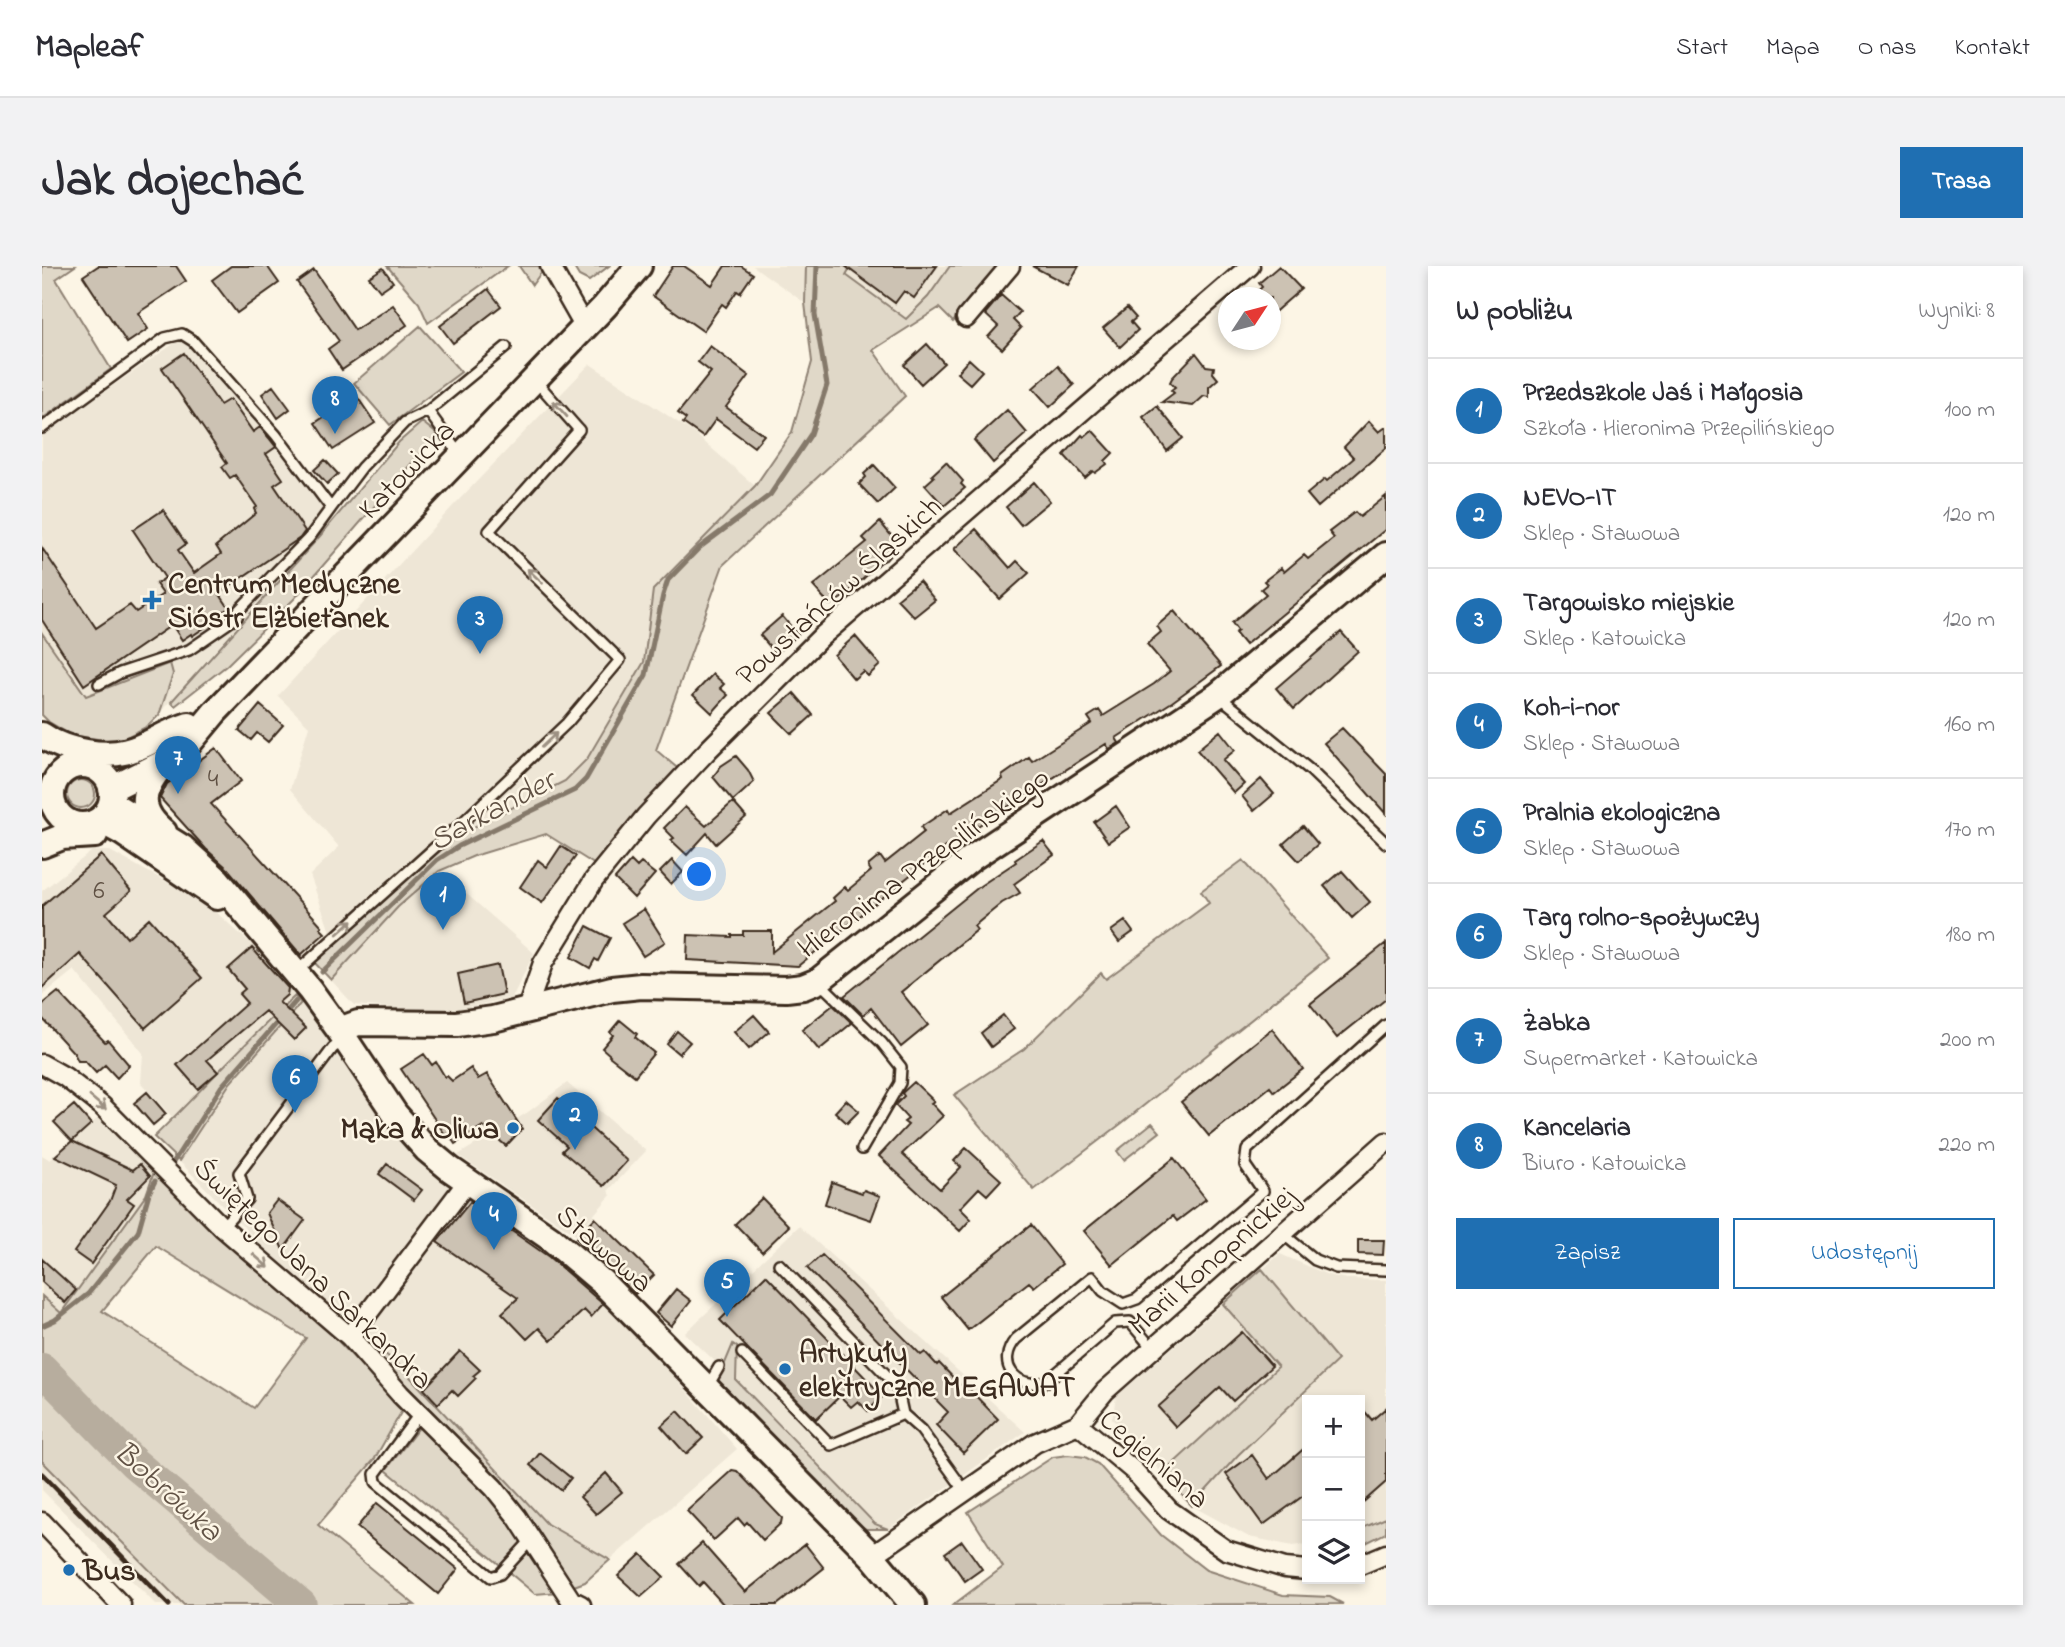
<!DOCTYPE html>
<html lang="pl">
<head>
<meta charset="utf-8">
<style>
	:root { --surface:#fff; --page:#f2f2f3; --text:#2b2b33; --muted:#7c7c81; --line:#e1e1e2; --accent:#1f6fb2 }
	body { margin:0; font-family:"Indie Flower",sans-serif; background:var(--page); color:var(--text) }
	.controls { position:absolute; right:21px; bottom:21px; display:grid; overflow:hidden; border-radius:0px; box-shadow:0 4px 10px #0003 }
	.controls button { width:63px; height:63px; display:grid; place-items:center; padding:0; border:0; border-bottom:2px solid var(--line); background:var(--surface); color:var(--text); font:35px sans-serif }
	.compass { position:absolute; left:1176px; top:21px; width:63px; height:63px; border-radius:50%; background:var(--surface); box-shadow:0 4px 10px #0003; rotate:54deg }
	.you { position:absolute; left:658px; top:609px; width:24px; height:24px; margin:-18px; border:5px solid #fff; border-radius:50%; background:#1a73e8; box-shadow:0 0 0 10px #1a73e833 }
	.badge { display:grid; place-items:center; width:46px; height:46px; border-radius:50%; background:var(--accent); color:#fff; font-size:23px; font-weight:700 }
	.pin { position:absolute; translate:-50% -58px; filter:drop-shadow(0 2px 4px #0008) }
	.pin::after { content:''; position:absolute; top:37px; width:24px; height:21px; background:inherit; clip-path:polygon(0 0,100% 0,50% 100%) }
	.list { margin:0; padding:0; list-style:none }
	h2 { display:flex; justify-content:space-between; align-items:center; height:91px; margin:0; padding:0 28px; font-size:30px }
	h2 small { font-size:23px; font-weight:400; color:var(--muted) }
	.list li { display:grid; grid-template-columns:46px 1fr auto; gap:21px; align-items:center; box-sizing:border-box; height:105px; padding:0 28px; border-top:2px solid var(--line) }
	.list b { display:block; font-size:26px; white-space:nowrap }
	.list p { margin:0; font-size:23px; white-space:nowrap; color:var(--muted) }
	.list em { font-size:23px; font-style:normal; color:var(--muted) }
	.actions { display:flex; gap:14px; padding:21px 28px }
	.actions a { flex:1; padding:16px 0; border:2px solid var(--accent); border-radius:0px; text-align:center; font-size:24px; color:var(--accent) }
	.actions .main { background:var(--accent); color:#fff }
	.icon { flex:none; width:38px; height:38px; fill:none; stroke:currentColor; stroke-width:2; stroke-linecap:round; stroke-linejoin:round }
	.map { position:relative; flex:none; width:1344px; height:1339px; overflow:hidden; border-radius:0px }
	header { display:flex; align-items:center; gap:42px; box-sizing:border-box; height:98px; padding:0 35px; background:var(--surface); border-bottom:2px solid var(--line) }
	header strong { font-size:33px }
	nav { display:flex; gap:38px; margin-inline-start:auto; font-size:24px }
	.intro { display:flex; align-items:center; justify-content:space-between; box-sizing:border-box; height:168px; padding:0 42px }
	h1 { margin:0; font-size:49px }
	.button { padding:18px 32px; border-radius:0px; background:var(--accent); color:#fff; font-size:24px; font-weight:700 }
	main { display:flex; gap:42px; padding:0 42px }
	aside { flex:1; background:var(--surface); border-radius:0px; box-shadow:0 4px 10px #0003 }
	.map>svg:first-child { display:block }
	.built { fill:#eee6d6 }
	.green { fill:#e0d8c8; stroke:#8e8173; stroke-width:2; fill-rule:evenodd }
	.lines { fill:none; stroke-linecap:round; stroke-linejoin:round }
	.stream { stroke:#85796b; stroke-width:5 }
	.river { stroke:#b7ad9e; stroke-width:32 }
	.building { fill:#ccc2b3; stroke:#3b2a1e; stroke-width:2 }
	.lane-casing { stroke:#3b2a1e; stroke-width:14 }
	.street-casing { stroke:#3b2a1e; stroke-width:23 }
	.secondary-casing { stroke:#3b2a1e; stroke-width:30 }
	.lane { stroke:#fcf5e5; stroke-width:9 }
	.street { stroke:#fcf5e5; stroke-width:18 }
	.secondary { stroke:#fcf5e5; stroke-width:24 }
	.rail { stroke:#3b2a1e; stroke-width:5 }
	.oneway { stroke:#9c9082 }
	.poi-dot { fill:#1f6fb2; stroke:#fcf5e5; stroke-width:2.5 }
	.labels { text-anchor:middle; stroke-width:5; stroke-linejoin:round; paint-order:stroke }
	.number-label { font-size:26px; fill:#5f5043 }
	.street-label { font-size:30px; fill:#3b2a1e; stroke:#fcf5e5 }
	.poi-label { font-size:30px; font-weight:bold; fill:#3b2a1e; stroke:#fcf5e5; text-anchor:start }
	.water-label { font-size:32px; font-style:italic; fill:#605144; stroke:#fcf5e5 }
</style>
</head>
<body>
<header>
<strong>Mapleaf</strong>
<nav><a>Start</a><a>Mapa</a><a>O nas</a><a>Kontakt</a></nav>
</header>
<div class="intro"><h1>Jak dojechać</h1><a class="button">Trasa</a></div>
<main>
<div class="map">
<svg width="1344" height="1339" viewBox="0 0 1344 1339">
	<rect width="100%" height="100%" fill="#fcf5e5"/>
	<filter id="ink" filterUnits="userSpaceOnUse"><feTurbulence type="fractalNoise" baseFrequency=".0143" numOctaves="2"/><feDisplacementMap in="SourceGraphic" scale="14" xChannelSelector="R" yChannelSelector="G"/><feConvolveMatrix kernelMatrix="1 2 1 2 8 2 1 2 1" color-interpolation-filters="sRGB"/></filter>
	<g filter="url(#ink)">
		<!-- built -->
		<path class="built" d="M711 0H764L763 37Z
			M809 0H908L886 31 864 53 804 8Z
			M140 72 232 172 291 253 106 460 29 469 7 456 0 449V169Z
			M548 98 652 167 713 220 611 324 602 396 545 493 523 515 410 572 295 673 287 663 268 609 297 581 248 523 267 460 236 430 411 240Z
			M50 585H68L165 638 216 684 253 730 211 769 131 852 99 817 101 787 32 704 0 730V625Z
			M397 604 492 687 470 732 400 746 312 739 289 714 356 641Z
			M259 737 360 877 431 926 546 1012 695 1183 568 1294 505 1258 358 1100 255 1015 137 895 188 817Z
			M525 817 604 885 566 925 569 929 534 969 416 889 486 846Z
			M56 852 112 906 104 929 19 1047 0 1030V889L8 894Z
			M757 960 983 1166 846 1263 833 1258 693 1114 643 1067Z
			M1238 988 1286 1009 1305 1013 1344 1014V1252L1318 1263V1134H1265V1278L1251 1280 1207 1271 1150 1240 1070 1153 1074 1131Z
			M0 1195 113 1309 142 1339H114L0 1224Z"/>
		<!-- green -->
		<path class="green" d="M0 0H33L14 13 69 103 0 153Z
			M345 0H466L386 57 377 37Z
			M477 0H499L501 4 490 19Z
			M531 0H567L547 15 537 10Z
			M764 0H809L804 9 864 53 886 31 908 0H960L911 56 897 42 831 84 863 130 681 299 614 484 640 506 555 600 504 568 432 590 397 605 356 641 289 714 271 695 410 572 523 515 545 493 602 396 611 324 713 220 750 166 770 96 763 37Z
			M378 60 419 106 348 159 312 117Z
			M380 156 395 168 252 333 184 400 133 440 129 436 278 270 357 176Z
			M0 367 44 430 128 397 131 408 117 449 106 460 75 476 29 469 7 456 0 449Z
			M25 528a14 14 0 1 1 28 0a14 14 0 1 1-28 0Z
			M1201 594 1286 692 1080 857 992 924 912 829 982 783 1059 707 1064 713 1167 637 1159 625Z
			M253 730 259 737 188 817 137 895 112 871C160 824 204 775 253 730Z
			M1110 857 1118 866 1082 894 1075 885Z
			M112 906 276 1054 361 1143 332 1194 276 1259 373 1339H142L0 1195V1030L19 1047 104 929ZM114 980 264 1072 212 1142 60 1045Z
			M1220 1003 1296 1094 1196 1189 1150 1240 1120 1208 1236 1101 1181 1038Z
			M326 1074 358 1100 505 1258 568 1294 543 1316 529 1321 327 1083Z
			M691 1078 695 1081 694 1114 833 1258 846 1263H824L816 1258 676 1114Z
			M379 1159 453 1238 518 1326 493 1328 344 1204Z
			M1026 1189 1043 1191 1056 1198 1119 1269 1164 1304 1241 1329 1288 1331 1301 1338 911 1339 961 1301 926 1246 1011 1191Z
			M1344 1252V1267L1318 1280V1263Z"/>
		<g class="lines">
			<!-- stream -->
			<path class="stream" d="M280 706 395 594 417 580 533 524 544 513 604 409 621 329 626 314 657 282 728 229 769 168 785 119 773 49 775 0
				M132 895 179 821 254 735
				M0 1060 13 1054 46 1028 96 966 107 927 113 915"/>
			<!-- river -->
			<path class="river" d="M0 1103 92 1197 259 1339"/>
		</g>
		<!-- building -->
		<path class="building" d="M56 0H134L144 15 96 47 106 63 85 77 41 10Z
			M189 0H225L237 17 195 47 170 14Z
			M631 0H642L670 19 683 0H699L711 8 698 27 695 25 684 41 680 38 661 65 611 30Z
			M803 0H895L872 32 862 25 853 37Z
			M990 0H1037L1026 19Z
			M1237 0 1259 23 1228 50V32H1208L1220 21 1217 17Z
			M341 2 351 16 338 25 327 11Z
			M272 4 313 64 351 39 365 59 300 104 286 83 297 75 255 16Z
			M446 23 459 40 411 77 398 60Z
			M959 29 978 46 971 54 979 62 960 83 946 71 956 60 943 48Z
			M1085 42 1094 52 1089 56 1096 64 1078 81 1061 62Z
			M885 78 902 97 879 118 862 99Z
			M668 80 707 110 684 141 722 169 712 181 674 153 661 171 641 157 644 153 636 147 669 106 656 96Z
			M142 87 178 139 188 133 211 166 218 161 227 172 234 181 224 188 241 213 232 219 263 265 258 272 177 327 187 342 179 347 181 349 150 370 149 368 140 374 130 359 42 419 0 354V282L54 362 88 339 94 346 121 328 114 318 123 312 91 264 121 244 144 278 136 284 152 307 179 288 174 280 214 247 212 243 215 241 193 209 188 212 180 201 185 197 120 102Z
			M1154 87 1164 100 1172 101 1171 107 1176 113 1167 121V131L1162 130 1151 140 1120 136 1132 127 1129 124 1133 121 1128 116 1130 112Z
			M927 93 940 105 928 118 915 107Z
			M1016 100 1032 119 1008 141 991 122Z
			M231 120 248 143 236 152 220 128Z
			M314 129 333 157 291 184 273 157Z
			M1115 140 1141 172 1125 185 1101 151Z
			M965 144 985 167 951 197 932 174Z
			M1327 155 1337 166 1344 161V182L1276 241 1265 228 1283 213 1285 215 1312 192 1302 181Z
			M1050 164 1071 187 1063 195 1065 198 1053 207 1051 205 1043 212 1022 189 1040 169 1042 171Z
			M283 194 296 208 285 218 272 204Z
			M904 196 921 215 919 218 923 222 902 240 883 219 892 211 890 209Z
			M832 199 853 222 836 238 817 218 824 211 822 208Z
			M992 216 1008 235 979 259 964 241Z
			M1344 230V263L1203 379 1193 367 1196 365 1190 357 1224 328 1219 323 1225 318 1222 315 1239 302 1242 306 1262 289 1266 293 1292 272 1287 266 1313 246 1318 251Z
			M838 256 857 279 844 294 839 296 803 330 788 339 771 320 825 276 821 272Z
			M934 263 968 302 975 295 987 307 958 333 912 283Z
			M877 315 893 334 872 351 855 333Z
			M1132 345 1179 400 1130 436 1074 472 1077 477 1067 483 1064 478 903 581 756 700 645 694 646 669 690 671V669H701V665H730V686L793 635 791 632 803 621 806 624 829 605 826 600 838 590 843 597 882 566 879 561 906 543 908 547 961 513 960 510 987 491 990 495 1050 457 1046 451 1057 444 1061 450 1112 418 1128 405 1105 378 1119 366 1115 360Z
			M740 350 756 369 734 388 718 369Z
			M1299 366 1316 385 1252 443 1234 422Z
			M813 370 838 399 826 410 821 405 812 413 792 389Z
			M671 408 682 418 678 422 686 429 670 447 651 429Z
			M752 427 771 449 750 468 729 447Z
			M218 439 241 459 226 476 215 467 209 474 197 464Z
			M1300 462 1344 508V548L1282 477Z
			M1178 465 1193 484 1181 494 1202 518 1192 527 1155 484Z
			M174 482 199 515 169 538 280 660 278 662 283 667 259 689 186 603 164 583 118 532 125 518Z
			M694 490 706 504 712 516 691 535 671 511 679 500Z
			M1219 513 1232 528 1212 545 1200 530Z
			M691 536 704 551 674 578 665 567 645 589 629 574 632 572 622 562 643 541 664 560Z
			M1074 540 1088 561 1066 576 1052 556Z
			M1261 560 1276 578 1257 595 1241 578Z
			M1001 575 1012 589 972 618 978 627 960 637 932 660 935 664 859 726 886 759 859 781 829 742 821 749 802 730 938 620 974 596 973 594Z
			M519 580 534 590 500 637 478 621 496 594 505 601Z
			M59 589 89 625 64 647 85 672 107 652 160 712 103 762 38 688 0 722V640Z
			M630 594 641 606 629 618 618 606Z
			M589 595 595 601 599 597 613 608 592 632 573 613Z
			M1300 605 1328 636 1310 652 1282 620Z
			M602 643 623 676 601 690 580 657Z
			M1083 655 1091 666 1077 676 1069 665Z
			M545 660 568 672 556 695 553 693 548 702 529 691Z
			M1344 677V733L1295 772 1268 738Z
			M210 682 246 722 245 729 237 736 264 762 252 774 223 745 165 794 176 806 156 823 135 799 205 737 197 728 203 723 186 703Z
			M456 699 462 728 422 737 416 708Z
			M16 726 63 776 66 774 87 799 75 812 63 799 54 807 43 795H36L32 787 0 752V739Z
			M791 739 810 757 777 784 760 764Z
			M712 749 727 766 707 783 692 766Z
			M961 749 972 763 949 781 939 767Z
			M578 754 595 768 593 771 612 787 593 810 567 790 568 789 560 782 571 769 568 766Z
			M1230 763 1261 803 1232 826 1228 821 1167 870 1139 836Z
			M635 765 648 776 637 788 625 778Z
			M382 788 390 799 394 796 403 811 405 810 410 815 429 802 436 813 445 808 480 863 464 880 441 860 413 878 406 868 404 870 359 803Z
			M872 816 892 835 889 837 901 850 860 888 898 923 919 901 912 895 924 882 959 914 945 929 937 922 918 942 929 953 918 965 837 890 866 859 862 856 866 853 853 839 862 830 860 827Z
			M105 826 124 848 111 859 92 837Z
			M516 832 585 895 562 920 520 885 525 880 496 854Z
			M804 834 817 845 805 857 793 846Z
			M32 839 49 858 30 875 12 856Z
			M30 875 91 904 98 898 108 910 85 933 92 938 49 998 32 986 68 935 74 919 13 890Z
			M1132 892 1164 933 1135 955 1131 950 1070 999 1042 965Z
			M345 898 380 924 372 934 337 908Z
			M790 916 820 927 822 924 838 930 829 954 783 938Z
			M720 932 747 960 720 986 693 958Z
			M235 934 263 954 241 984 225 947Z
			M428 936 507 991 561 1038 549 1051 542 1044 509 1075 497 1062 485 1073 460 1047 476 1032 395 976Z
			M553 952 612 1009 593 1028 534 972Z
			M989 959 1020 998 992 1021 987 1016 926 1064 899 1031Z
			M1316 974H1342L1341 989 1316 988Z
			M780 989 879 1089 883 1086 895 1099 897 1097 926 1127 929 1125 956 1153 921 1187 894 1159 906 1146 765 1002Z
			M0 993 34 1024 23 1037 0 1016Z
			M724 1009 841 1130 826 1145 816 1135 809 1141 798 1130 774 1153 678 1054Z
			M634 1023 649 1035 629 1060 614 1047Z
			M1200 1066 1230 1100 1191 1135 1178 1121 1134 1161 1116 1141Z
			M418 1085 438 1104 431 1110 434 1112 416 1130 410 1124 396 1138 382 1123Z
			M1318 1140 1330 1154 1344 1142V1216L1318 1239Z
			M636 1145 661 1172 644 1188 619 1160Z
			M1265 1180V1227L1221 1259 1184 1208 1210 1189 1227 1213Z
			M498 1187 529 1212 519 1224 488 1199Z
			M690 1204 695 1205 740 1252 739 1257 721 1274 705 1256 702 1259 696 1252 672 1274 645 1245Z
			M564 1207 580 1226 554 1248 538 1231Z
			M335 1237 416 1303 396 1328 315 1261Z
			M920 1275 940 1303 923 1315 903 1287Z
			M660 1277 703 1326 763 1278 782 1302 735 1339H682L661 1316 657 1320 637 1298Z
			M599 1288 622 1311 599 1331 576 1310Z"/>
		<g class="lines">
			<!-- lane casing -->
			<g class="lane-casing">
				<path id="lane" d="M386 145 418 189
					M0 162 123 72 140 68 151 75 234 169 289 242 267 272 197 344 195 351 147 384 78 407 57 418
					M289 242 320 201 363 156 386 145 464 81
					M1178 431 1268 504 1344 577
					M254 706 420 557 525 457 578 394 447 265 537 164 493 114
					M777 716 840 777 859 801 858 817 820 883
					M180 961 205 933 197 907 291 782 301 775
					M1241 968 1273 994 1294 1002 1344 1004
					M737 998 855 1120 861 1148 879 1164 923 1225
					M1111 1083 1088 1056 1073 1057 1004 1116C974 1124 953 1097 974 1073L1050 1011 1061 1025 1081 1038 1095 1033 1221 925 1203 899 1205 884 1344 759
					M700 1087 789 1179 861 1148
					M666 1120 677 1101
					M378 1147 333 1208 334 1216 449 1311 458 1308 490 1273"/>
			</g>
			<!-- street casing -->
			<g class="street-casing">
				<path id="street" d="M508 0 542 60
					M924 52 968 0
					M485 743 501 697 552 614 604 550 666 484 779 371 1208 0
					M0 798 23 811 60 840 180 961 308 1071 358 1128 452 1222 475 1251 529 1334 539 1339
					M308 1071 426 915
					M1036 1158 1092 1205 1127 1244 1184 1284 1243 1302 1265 1304
					M0 1256 79 1339
					M830 1290 993 1177 1036 1158 1063 1125 1344 876
					M1318 1299 1344 1288"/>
			</g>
			<!-- secondary casing -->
			<g class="secondary-casing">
				<path id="secondary" d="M0 469C14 479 27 483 45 486 93 494 105 473 147 459
					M122 497C100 523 93 542 122 566
					M10 529a30 30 0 1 1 60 0a30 30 0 1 1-60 0Z
					M69 523 123 496 144 481 173 446 563 40 597 0
					M69 537 141 582 175 613 268 724 297 764 353 848 385 884 408 903 508 972 560 1016 830 1290 871 1339
					M53 556 68 560 81 567 175 631
					M0 579 20 571 53 569
					M297 764 316 757 415 758 451 753 570 723 599 720 744 723 761 721 776 715 930 592 1176 429 1344 289"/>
			</g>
			<!-- lane -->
			<use href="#lane" class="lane"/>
			<!-- street -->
			<use href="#street" class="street"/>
			<!-- secondary -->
			<use href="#secondary" class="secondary"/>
			<!-- rail -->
			<path class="rail" d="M0 1208 127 1339"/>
		</g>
		<!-- one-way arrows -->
		<defs><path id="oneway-shaft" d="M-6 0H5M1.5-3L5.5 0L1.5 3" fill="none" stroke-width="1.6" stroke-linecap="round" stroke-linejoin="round" transform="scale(1.75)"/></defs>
		<g class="oneway">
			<use href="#oneway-shaft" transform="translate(518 143) rotate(-132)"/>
			<use href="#oneway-shaft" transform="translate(493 310) rotate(-136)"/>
			<use href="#oneway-shaft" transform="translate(507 474) rotate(-43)"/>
			<use href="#oneway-shaft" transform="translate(303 661) rotate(-42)"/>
			<use href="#oneway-shaft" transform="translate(56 837) rotate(40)"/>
			<use href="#oneway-shaft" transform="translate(219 995) rotate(41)"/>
		</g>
	</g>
	<!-- markers -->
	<g class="poi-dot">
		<path d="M106.5 323.5h7v7h7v7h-7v7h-7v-7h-7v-7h7z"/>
		<circle cx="471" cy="862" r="7"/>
		<circle cx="743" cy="1103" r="7"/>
		<circle cx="27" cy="1304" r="7"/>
	</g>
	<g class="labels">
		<!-- number labels -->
		<g class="number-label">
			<text x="171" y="520">4</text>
			<text x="57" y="632">6</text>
		</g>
		<!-- street labels -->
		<g class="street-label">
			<text transform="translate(364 203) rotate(-46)" y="10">Katowicka</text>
			<text transform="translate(796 324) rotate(-42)" y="10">Powstańców Śląskich</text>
			<text transform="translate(881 596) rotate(-36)" y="10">Hieronima Przepilińskiego</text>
			<text transform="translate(563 982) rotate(41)" y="10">Stawowa</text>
			<text transform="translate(1169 994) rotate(-41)" y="10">Marii Konopnickiej</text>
			<text transform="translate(272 1007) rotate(44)" y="10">Świętego Jana Sarkandra</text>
			<text transform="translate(1113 1192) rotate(41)" y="10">Cegielniana</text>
		</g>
		<!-- poi labels -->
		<g class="poi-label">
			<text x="126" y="327">Centrum Medyczne<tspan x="126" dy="34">Sióstr Elżbietanek</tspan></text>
			<text x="457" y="872" text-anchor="end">Mąka &amp; Oliwa</text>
			<text x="757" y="1096">Artykuły<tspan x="757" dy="34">elektryczne MEGAWAT</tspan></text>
			<text x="41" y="1314">Bus</text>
		</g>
		<!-- water labels -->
		<g class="water-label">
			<text transform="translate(449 543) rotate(-28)" y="11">Sarkander</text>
			<text transform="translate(127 1224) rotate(42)" y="11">Bobrówka</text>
		</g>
	</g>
</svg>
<div class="controls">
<button>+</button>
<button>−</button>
<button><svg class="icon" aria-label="layers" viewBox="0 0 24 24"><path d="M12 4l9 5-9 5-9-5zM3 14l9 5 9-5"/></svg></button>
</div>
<svg class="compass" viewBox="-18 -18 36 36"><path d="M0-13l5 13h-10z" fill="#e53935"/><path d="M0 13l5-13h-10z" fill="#7c7c81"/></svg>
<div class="you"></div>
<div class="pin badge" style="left:401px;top:664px">1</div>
<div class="pin badge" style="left:533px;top:884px">2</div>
<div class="pin badge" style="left:438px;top:388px">3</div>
<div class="pin badge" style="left:452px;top:984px">4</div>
<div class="pin badge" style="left:685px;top:1051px">5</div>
<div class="pin badge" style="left:253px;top:847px">6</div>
<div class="pin badge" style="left:136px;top:528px">7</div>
<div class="pin badge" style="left:293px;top:168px">8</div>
</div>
<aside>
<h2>W pobliżu<small>Wyniki: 8</small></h2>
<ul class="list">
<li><span class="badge">1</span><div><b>Przedszkole Jaś i Małgosia</b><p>Szkoła · Hieronima Przepilińskiego</p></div><em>100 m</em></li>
<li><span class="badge">2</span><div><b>NEVO-IT</b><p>Sklep · Stawowa</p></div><em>120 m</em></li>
<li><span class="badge">3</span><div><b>Targowisko miejskie</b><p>Sklep · Katowicka</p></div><em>120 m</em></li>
<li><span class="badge">4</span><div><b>Koh-i-nor</b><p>Sklep · Stawowa</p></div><em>160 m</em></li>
<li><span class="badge">5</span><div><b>Pralnia ekologiczna</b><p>Sklep · Stawowa</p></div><em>170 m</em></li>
<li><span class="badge">6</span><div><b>Targ rolno-spożywczy</b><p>Sklep · Stawowa</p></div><em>180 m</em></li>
<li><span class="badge">7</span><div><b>Żabka</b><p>Supermarket · Katowicka</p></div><em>200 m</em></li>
<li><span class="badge">8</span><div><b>Kancelaria</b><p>Biuro · Katowicka</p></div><em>220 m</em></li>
</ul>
<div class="actions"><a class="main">Zapisz</a><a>Udostępnij</a></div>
</aside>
</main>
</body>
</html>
